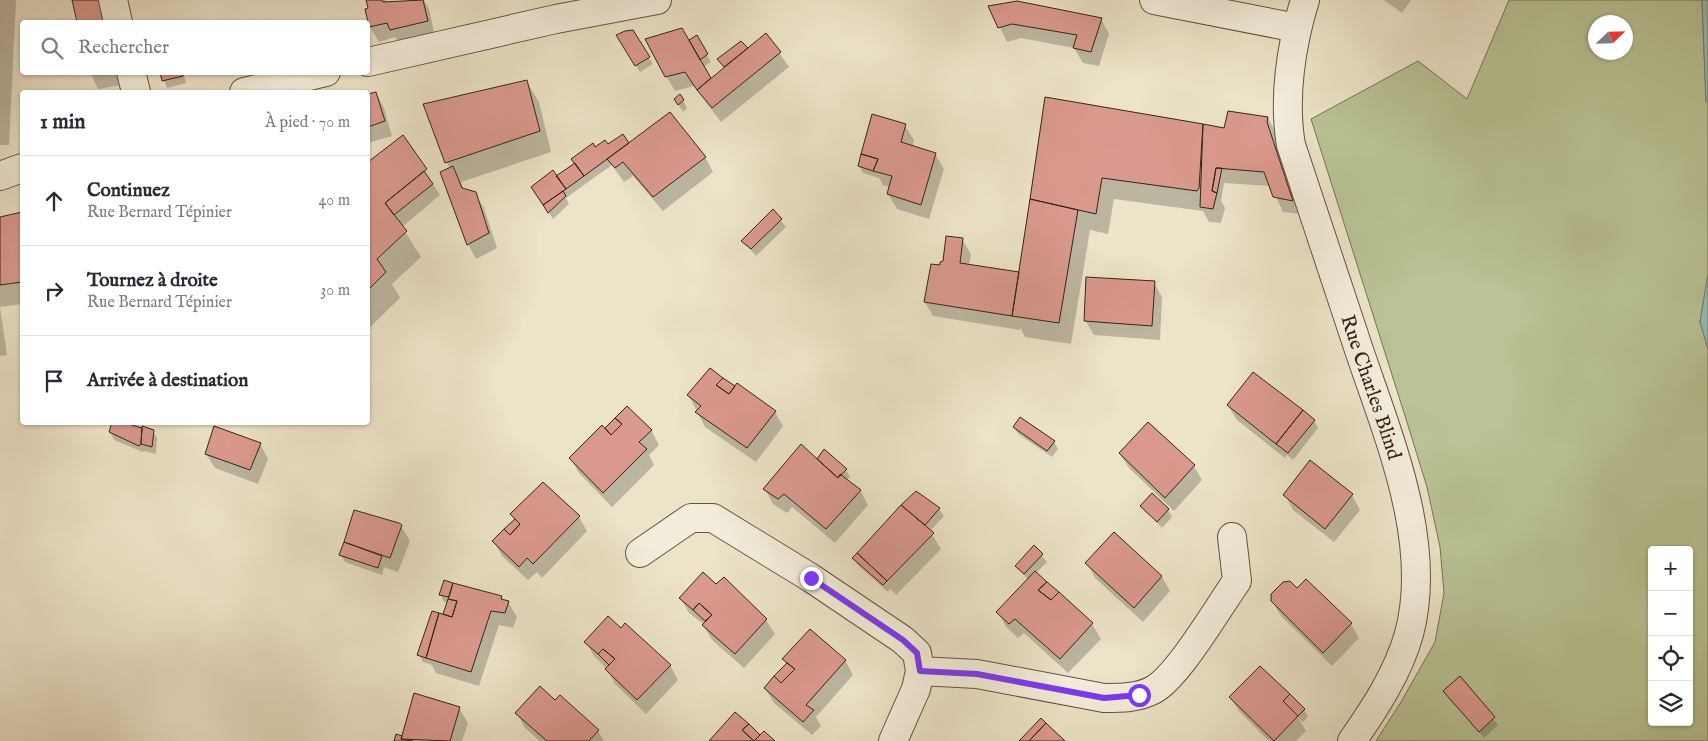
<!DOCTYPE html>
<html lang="fr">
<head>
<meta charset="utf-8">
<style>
	:root { --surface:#fff; --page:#f2f2f3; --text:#2b2b33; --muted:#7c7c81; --line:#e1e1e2 }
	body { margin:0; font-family:"IM FELL English",serif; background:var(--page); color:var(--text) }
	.controls { position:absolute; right:15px; bottom:15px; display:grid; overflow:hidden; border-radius:5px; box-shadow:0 1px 4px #0004 }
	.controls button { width:45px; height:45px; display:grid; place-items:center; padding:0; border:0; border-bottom:1px solid var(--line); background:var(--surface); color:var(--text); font:25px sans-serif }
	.compass { position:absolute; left:1588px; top:15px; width:45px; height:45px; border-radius:50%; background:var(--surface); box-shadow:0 1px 4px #0004; rotate:67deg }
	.stop { position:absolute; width:15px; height:15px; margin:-11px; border:4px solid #7c3aed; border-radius:50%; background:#fff }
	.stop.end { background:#7c3aed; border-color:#fff; box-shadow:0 1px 5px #0008 }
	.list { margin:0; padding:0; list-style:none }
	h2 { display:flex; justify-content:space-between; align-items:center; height:65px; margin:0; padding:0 20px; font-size:21px }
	h2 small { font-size:16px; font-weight:400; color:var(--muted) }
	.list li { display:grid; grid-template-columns:32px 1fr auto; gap:15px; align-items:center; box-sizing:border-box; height:90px; padding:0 20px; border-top:1px solid var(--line) }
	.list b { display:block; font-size:19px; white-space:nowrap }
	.list p { margin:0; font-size:16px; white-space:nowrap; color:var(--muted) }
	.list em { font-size:16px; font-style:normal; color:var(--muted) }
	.icon { flex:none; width:28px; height:28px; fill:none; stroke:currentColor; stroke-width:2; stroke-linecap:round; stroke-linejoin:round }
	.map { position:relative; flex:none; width:1708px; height:741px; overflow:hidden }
	.search { position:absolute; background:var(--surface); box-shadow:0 1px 4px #0004; left:20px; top:20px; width:350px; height:55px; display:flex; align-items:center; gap:12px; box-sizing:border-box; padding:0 18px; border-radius:5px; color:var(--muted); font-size:19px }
	.panel { position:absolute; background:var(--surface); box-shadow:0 1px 4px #0004; left:20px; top:90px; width:350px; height:335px; border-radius:5px }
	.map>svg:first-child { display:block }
	.green { fill:#b9c395; stroke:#767456; fill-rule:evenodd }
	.water { fill:#99beb6; stroke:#708176 }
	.shadow { fill:#0003 }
	.building { fill:#da998e; stroke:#332516 }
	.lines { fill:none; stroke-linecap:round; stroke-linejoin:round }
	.minor-casing { stroke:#615442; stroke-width:30 }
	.tertiary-casing { stroke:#615442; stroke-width:30 }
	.minor { stroke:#f3eddb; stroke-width:28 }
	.tertiary { stroke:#f3eddb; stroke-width:28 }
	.route { stroke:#7c3aed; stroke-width:6 }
	.labels { text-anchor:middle; stroke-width:4.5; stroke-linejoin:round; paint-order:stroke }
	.street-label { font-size:20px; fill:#332516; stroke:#f3eddb }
</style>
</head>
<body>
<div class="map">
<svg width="1708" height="741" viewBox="0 0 1708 741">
	<rect width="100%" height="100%" fill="#ece3c8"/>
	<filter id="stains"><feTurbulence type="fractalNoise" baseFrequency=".004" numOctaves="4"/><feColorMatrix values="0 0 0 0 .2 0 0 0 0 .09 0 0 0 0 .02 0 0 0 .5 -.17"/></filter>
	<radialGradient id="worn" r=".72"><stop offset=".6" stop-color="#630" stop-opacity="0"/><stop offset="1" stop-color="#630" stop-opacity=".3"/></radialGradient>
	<!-- green -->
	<path class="green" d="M1509 0H1702L1706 101 1708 102V274L1700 322 1708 349V741H1376L1401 702 1435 642 1444 593 1440 547 1427 487 1406 419 1311 119 1418 61 1467 99ZM1596 22H1626V52H1596ZM1652 550H1689V722H1652Z"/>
	<!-- water -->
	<path class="water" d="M1702 0H1708V102H1706Z
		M1708 274V349L1700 322Z"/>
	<!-- shadow -->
	<path class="shadow" d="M0 0H16L9 145H0Z
		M74 0H102L108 22H79Z
		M368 0H386L387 2 424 0 429 9 435 36 399 44 395 37 379 42 370 27 366 10 370 9Z
		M1384 0H1411L1402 13Z
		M990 7 1101 19 1109 34 1099 66 1083 63 1074 48 1021 38 1007 42Z
		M766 34 789 67 721 122 694 86 675 91 666 76 702 62 691 41 696 37 711 62 703 67 710 80 725 68 719 59 747 50Z
		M618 36 648 57 653 64 640 72Z
		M90 72H118L121 85 98 89Z
		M161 72H183L186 83 167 88Z
		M527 82 539 102 551 152 461 182 464 190 475 193 484 208 497 248 476 259 468 244 450 169 447 162Z
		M376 93 384 108 392 136 368 143V96Z
		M680 95 687 108 683 112 675 99Z
		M1046 98 1225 130 1268 118 1276 133 1275 138 1300 214 1283 212 1271 186 1224 183 1221 201 1225 208 1221 223 1209 222 1203 211 1114 199 1108 234 1090 230 1071 344 1025 337 1020 327V330L933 316 925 302 941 267 962 239 971 254 969 266 1020 273Z
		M905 126 914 140 912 147 935 154 944 169 929 219 897 209 888 194 890 187 883 185 879 178 863 173 859 166Z
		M402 137 440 195 402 227 421 257 392 284 400 298 368 329V163Z
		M628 145 705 157 713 172 663 211 633 176 624 182 612 165 566 198 569 204 553 219 537 195 595 148Z
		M773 211 786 227 756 256 743 241Z
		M22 213V304L0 307 7 355 0 356V219Z
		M1154 283 1162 297 1160 340 1094 335 1085 320Z
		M689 396 775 412 783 426 756 462 705 427Z
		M1228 406 1314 420 1318 428 1293 460 1287 455 1285 458 1237 420Z
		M627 407 651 430 659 445 649 455 654 465 612 507 579 473 571 459 605 430Z
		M1014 427 1054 442 1058 449 1052 457 1018 434Z
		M153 431 157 438 156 454 145 451 143 452 114 440 110 432Z
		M260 444 268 459 258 484 215 468 206 454Z
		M1120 454 1194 466 1202 480 1174 511 1129 468Z
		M1311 462 1352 495 1360 510 1334 542 1293 510 1285 495Z
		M846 470 850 477 847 480 860 490 868 505 835 543 792 507 787 513 773 504 765 489Z
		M916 492 939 509 944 516 930 531 941 549 896 595 890 589 888 592 858 565 853 558Z
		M1152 495 1168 510 1172 517 1162 528 1142 506Z
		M512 514 579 517 587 531 542 578 537 572 528 580 502 556 494 542 515 520Z
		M401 526 410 541 398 572 384 567 382 575 345 562 341 555 345 542Z
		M1034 547 1047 562 1035 574 1092 624 1101 639 1068 673 1024 633 1018 638 1006 627 998 612 1028 580 1017 566Z
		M1087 563 1162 577 1170 591 1143 622 1095 578Z
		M724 579 766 620 775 634 744 668 712 640 702 623 689 613 681 599 717 586Z
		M440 594 501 597 503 601 508 602 517 617 513 628 499 625 479 686 436 673 432 665 423 662 419 655 444 616 448 602H444Z
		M1272 601 1351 624 1359 638 1332 666 1281 616Z
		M621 630 670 665 678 680 646 714 615 684 607 669 594 656 586 642Z
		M784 659 845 660 853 675 816 717 821 726 812 735 774 703 765 688 787 664Z
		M1460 678 1498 725 1484 738 1445 691Z
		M1230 697 1304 709 1308 717 1303 722 1299 719 1306 731 1296 741H1269L1239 711Z
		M459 708 468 723 462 741H395Z
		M517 713 598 731 604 741H540L525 728Z"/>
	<!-- building -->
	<path class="building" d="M72 0H99L103 22H77Z
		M366 0H382L383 2 423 0 428 21 390 30 387 23 369 27 365 9 368 8Z
		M1017 1 1102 18 1091 52 1073 48 1077 35 1012 24 998 28 988 6Z
		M682 28 711 78 697 90 685 72 665 77 645 39Z
		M633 30 650 57 635 66 616 35 625 31Z
		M766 33 781 52 712 108 697 90Z
		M697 35 708 54 700 60 689 40Z
		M741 41 748 48 724 67 717 59Z
		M160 72H182L183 76 162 81Z
		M527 80 540 131 445 163 423 104Z
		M376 92 385 121 368 127V94Z
		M680 94 684 100 678 105 674 99Z
		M1045 97 1203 124 1199 188 1197 191 1102 178 1096 214 1030 199Z
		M1228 111 1268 117 1267 122 1293 201 1273 197 1264 172 1216 168 1212 191 1217 193 1213 209 1200 207 1203 124 1224 128Z
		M670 112 706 157 653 197 623 162 615 168 607 159Z
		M872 114 906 124 901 142 936 153 921 205 887 194 892 176 873 171 878 159 861 154Z
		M623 134 629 143 584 176 571 159 593 143 595 147 605 140 608 144Z
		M403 135 427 169 385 203 407 231 377 259 386 272 368 290V162Z
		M861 154 878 159 873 171 858 166Z
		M575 163 584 176 566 189 556 176Z
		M453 166 462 188 476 192 489 233 467 245 440 172Z
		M1216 168H1222L1217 193 1212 191Z
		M553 170 566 189 543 205 531 187Z
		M424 171 433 184 394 215 385 203Z
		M563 191 566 196 548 213 543 205Z
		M1030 199 1078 210 1059 323 1012 316Z
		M773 209 782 219 751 249 741 241Z
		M22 212V282L0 285V217Z
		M946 236 963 238 960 263 1019 272 1012 316 924 302 931 264 940 265V262L943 261Z
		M1086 277 1155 281 1152 326 1084 321Z
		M710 368 723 378 716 385 729 394 737 383 776 411 747 448 695 412 701 406 687 395Z
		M1253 372 1303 410 1276 444 1227 405Z
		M723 378 735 386 729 394 716 385Z
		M627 406 652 430 639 442 647 449 603 493 569 458 602 425 611 435 622 424 615 418Z
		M1303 410 1315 420 1288 453 1276 444Z
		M1020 417 1055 441 1047 451 1013 427Z
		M615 418 622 424 611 435 605 428Z
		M112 422H122L142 428 141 444 139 446 109 432Z
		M1148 422 1195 465 1165 498 1119 453Z
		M142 426 154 430 152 447 141 444Z
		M214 426 261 443 250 470 205 454Z
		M801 444 838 478 840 474 861 490 826 529 784 494 778 499 763 489Z
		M824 449 847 469 838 478 817 459Z
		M1310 460 1353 494 1325 529 1283 495Z
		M543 482 580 516 533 564 527 558 519 567 492 541 504 529 510 535 520 524 510 514Z
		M916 491 940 508 925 525 901 505Z
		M1152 493 1169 509 1157 522 1140 506Z
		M901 505 934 533 887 581 857 553Z
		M354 510 399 523 402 525 390 558 344 542Z
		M515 519 520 524 510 535 504 529Z
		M1114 532 1162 576 1134 608 1085 563Z
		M344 542 382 556 378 568 339 555Z
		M1034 545 1043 554 1024 574 1015 566Z
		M857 553 887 581 883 585 852 558Z
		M1035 571 1047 582 1038 590 1051 600 1059 592 1093 623 1060 659 1015 619 1009 624 996 612Z
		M703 572 716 584 724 577 767 619 735 654 702 625 712 615 699 603 693 610 679 598Z
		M1306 579 1352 623 1323 653 1271 601V594L1283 582 1290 581 1297 588Z
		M444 580 453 583 449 597 439 595Z
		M1047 582 1059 592 1051 600 1038 590Z
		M453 583 502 596 501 599 509 601 505 613 491 611 471 672 426 658 439 613 452 617 457 601 448 599Z
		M448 599 457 601 452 617 443 614Z
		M699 603 712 615 705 621 693 610Z
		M432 611 439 613 426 658 417 655Z
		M608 616 621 628 625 623 671 665 637 700 605 669 615 659 603 649 598 654 584 642Z
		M810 629 846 660 806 705 814 710 803 722 764 688 774 676 781 683 795 669 782 659Z
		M603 649 615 659 609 665 598 654Z
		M787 663 795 669 781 683 774 676Z
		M1260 666 1290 694 1283 701 1298 716 1274 741 1229 697Z
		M1460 676 1495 717 1479 732 1443 691Z
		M540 686 555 700 560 695 599 730 589 741H547L515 713Z
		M414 693 460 707 450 741 401 739Z
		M1290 694 1305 709 1298 716 1283 701Z
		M735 712 749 724 742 730 754 741H709Z
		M1041 718 1046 723 1029 741H1019Z
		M1046 723 1065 741H1029Z
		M749 724 760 735 754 741 742 730Z
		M764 731 775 741H754Z
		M396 734 402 736 401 739 413 741H394Z"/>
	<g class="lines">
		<!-- minor casing -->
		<g class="minor-casing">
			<path id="minor" d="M113 0 118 22
				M1154 0 1297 28
				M368 62 556 19 657 0
				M131 72 136 92
				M244 92 326 72
				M0 176 22 168
				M640 553 691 518H713L811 578 903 640 917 653 920 671 916 689 893 741
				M920 671 977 674 1104 698C1121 698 1138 698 1153 690 1178 677 1219 606 1237 581L1232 537"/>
		</g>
		<!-- tertiary casing -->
		<g class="tertiary-casing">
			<g id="tertiary">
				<path id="s1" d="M1305 0C1291 45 1283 99 1291 145 1313 212 1336 280 1358 347 1387 434 1434 541 1409 634 1398 673 1375 708 1352 741"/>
			</g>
		</g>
		<!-- minor -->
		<use href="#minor" class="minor"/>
		<!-- tertiary -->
		<use href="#tertiary" class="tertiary"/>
	</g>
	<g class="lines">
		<!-- route -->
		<path class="route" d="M811 578 903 640 917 653 920 671 977 674 1104 698 1139 695"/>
	</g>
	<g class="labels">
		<!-- street labels -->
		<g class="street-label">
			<text dy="7" stroke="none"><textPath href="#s1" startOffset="402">Rue Charles Blind</textPath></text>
		</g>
	</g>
	<rect width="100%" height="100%" filter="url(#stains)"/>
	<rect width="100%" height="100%" fill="url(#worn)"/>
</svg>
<div class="controls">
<button>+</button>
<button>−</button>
<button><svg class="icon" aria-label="locate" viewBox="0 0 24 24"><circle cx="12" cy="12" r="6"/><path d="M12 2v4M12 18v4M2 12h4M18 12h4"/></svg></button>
<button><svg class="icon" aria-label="layers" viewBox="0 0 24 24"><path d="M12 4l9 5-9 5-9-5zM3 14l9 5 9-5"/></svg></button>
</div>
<svg class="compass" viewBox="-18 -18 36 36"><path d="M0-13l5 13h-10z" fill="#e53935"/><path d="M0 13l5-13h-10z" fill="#7c7c81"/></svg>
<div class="stop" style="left:1139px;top:695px"></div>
<div class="stop end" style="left:811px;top:578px"></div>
<div class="search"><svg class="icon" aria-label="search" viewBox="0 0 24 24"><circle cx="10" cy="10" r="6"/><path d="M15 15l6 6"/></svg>Rechercher</div>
<section class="panel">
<h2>1 min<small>À pied · 70 m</small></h2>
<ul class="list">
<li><svg class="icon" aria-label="ahead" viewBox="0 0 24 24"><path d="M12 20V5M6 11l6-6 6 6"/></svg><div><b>Continuez</b><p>Rue Bernard Tépinier</p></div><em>40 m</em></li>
<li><svg class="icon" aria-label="right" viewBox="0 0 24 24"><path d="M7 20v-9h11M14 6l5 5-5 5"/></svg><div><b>Tournez à droite</b><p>Rue Bernard Tépinier</p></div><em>30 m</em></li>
<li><svg class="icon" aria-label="arrive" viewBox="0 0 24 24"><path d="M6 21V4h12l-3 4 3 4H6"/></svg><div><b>Arrivée à destination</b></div></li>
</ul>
</section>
</div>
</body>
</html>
